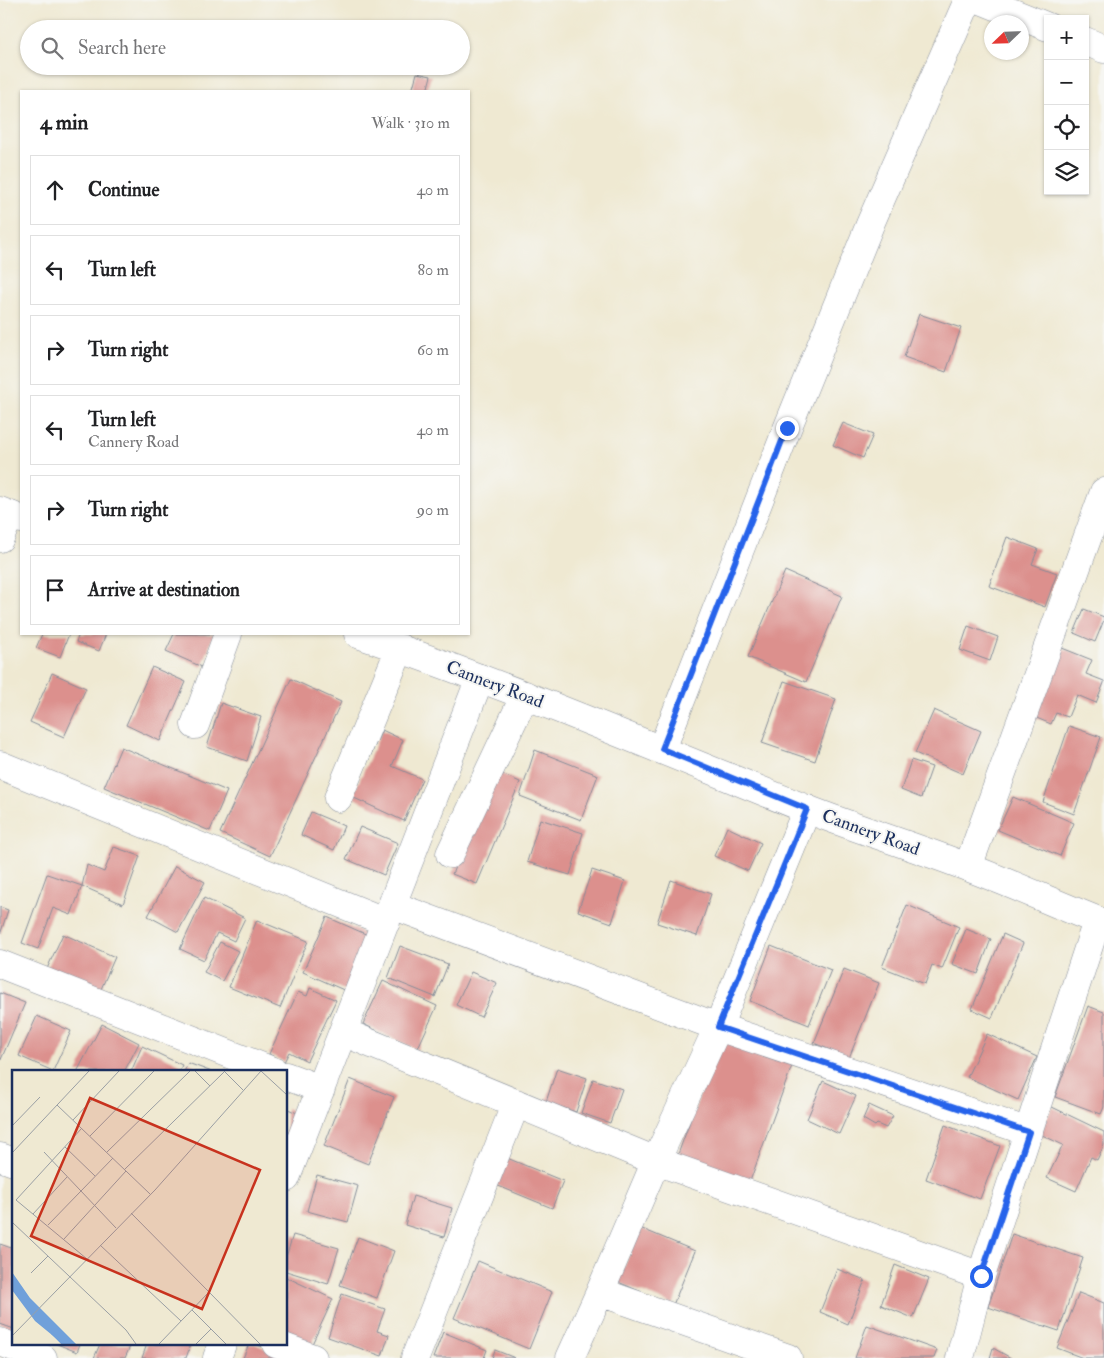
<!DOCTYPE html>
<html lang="en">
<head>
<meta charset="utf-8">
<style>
	:root { --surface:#fff; --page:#f2f2f2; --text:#202124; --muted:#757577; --line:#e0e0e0 }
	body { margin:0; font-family:"IM FELL Double Pica",serif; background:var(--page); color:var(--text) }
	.controls { position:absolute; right:15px; top:15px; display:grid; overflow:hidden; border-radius:0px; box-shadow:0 1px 4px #0004 }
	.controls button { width:45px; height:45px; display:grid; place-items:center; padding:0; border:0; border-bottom:1px solid var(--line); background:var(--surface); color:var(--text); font:25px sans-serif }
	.compass { position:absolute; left:984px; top:15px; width:45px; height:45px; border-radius:50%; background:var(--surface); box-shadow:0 1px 4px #0004; rotate:247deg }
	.stop { position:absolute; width:15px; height:15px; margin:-11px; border:4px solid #2563eb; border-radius:50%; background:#fff }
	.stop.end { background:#2563eb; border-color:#fff; box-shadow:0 1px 5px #0008 }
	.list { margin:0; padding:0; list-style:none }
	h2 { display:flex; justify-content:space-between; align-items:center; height:65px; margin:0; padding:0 20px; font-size:21px }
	h2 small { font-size:16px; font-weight:400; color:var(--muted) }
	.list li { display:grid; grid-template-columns:32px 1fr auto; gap:15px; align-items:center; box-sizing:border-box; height:70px; margin:0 10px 10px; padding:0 10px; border:1px solid var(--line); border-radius:0px }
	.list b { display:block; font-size:19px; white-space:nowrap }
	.list p { margin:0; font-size:16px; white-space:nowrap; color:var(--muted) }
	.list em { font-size:16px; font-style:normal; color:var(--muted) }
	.icon { flex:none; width:28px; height:28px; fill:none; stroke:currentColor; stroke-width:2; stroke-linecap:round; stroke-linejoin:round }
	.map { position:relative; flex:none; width:1104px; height:1358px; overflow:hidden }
	.search { position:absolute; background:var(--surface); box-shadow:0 1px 4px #0004; left:20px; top:20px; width:450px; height:55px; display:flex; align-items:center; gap:12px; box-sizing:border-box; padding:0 18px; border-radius:28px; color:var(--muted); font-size:19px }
	.panel { position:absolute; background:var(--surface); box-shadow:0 1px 4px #0004; left:20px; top:90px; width:450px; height:545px; border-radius:0px }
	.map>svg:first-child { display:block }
	.building { fill:#dc908d }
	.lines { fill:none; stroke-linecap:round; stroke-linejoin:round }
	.minor-casing { stroke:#858c98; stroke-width:29 }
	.major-casing { stroke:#858c98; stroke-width:29 }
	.minor { stroke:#fff; stroke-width:28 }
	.major { stroke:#fff; stroke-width:28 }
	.route { stroke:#2563eb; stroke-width:6 }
	.labels { text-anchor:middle; stroke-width:4; stroke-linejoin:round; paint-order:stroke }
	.street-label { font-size:18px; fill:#1b2f5e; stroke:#f6f6f2 }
	.inset-river { fill:none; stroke:#70a0da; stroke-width:2.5 }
	.inset-road { fill:none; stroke:#9a9fa4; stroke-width:1 }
	.view { fill:#c8321e; fill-opacity:0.15; stroke:#c8321e; stroke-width:2.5 }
	.inset-edge { fill:none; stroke:#1b2f5e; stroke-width:2.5 }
</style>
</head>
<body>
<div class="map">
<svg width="1104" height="1358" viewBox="0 0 1104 1358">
	<rect width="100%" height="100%" fill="#f6f6f2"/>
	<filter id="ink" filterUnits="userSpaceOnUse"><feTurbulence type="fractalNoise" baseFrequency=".02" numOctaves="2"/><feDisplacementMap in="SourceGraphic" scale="10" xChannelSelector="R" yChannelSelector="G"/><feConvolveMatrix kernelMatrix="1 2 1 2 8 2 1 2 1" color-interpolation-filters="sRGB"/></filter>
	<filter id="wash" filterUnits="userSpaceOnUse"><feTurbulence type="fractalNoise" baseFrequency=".0096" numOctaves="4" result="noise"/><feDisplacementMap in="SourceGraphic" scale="20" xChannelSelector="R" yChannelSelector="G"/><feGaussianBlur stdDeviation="1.12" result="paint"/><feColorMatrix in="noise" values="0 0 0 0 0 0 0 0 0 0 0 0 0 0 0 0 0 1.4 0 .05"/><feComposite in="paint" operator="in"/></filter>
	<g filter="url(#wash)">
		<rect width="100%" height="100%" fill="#efe9d2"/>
		<g id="blocks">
			<!-- building -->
			<path class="building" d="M417 73 431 76 427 91H412Z
				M919 314 961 328 946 372 904 357Z
				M843 423 873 435 863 458 833 445Z
				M1007 537 1038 549 1032 564 1057 573 1045 607 989 586Z
				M785 571 842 596 806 682 748 657Z
				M1084 609 1104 617V620L1095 642 1074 633Z
				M968 626 998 637 990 661 960 650Z
				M42 634H69L60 657 36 648Z
				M79 634H106L99 651 76 642Z
				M174 634H214L202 667 166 651Z
				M1062 648 1092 660 1086 674 1104 681V683L1096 703 1077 695 1068 717 1056 713 1051 724 1034 717Z
				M152 667 186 682 160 741 126 725Z
				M52 673 86 688 64 737 30 722Z
				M291 679 341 702 270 856 220 833Z
				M784 681 836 699 815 761 762 743Z
				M221 703 261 717 247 761 207 747Z
				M934 710 981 731 963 774 915 753Z
				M1069 726 1101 737 1074 814 1043 802Z
				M382 730 403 740 392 766 422 779 404 821 352 797Z
				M121 747 227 791 210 831 104 787Z
				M535 750 598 775 581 820 520 796Z
				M911 760 932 767 921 798 901 790Z
				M495 771 520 782 477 884 452 874Z
				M1013 797 1074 823 1060 856 998 830Z
				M311 812 344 826 334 850 301 835Z
				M540 819 583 833 570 875 527 862Z
				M360 827 398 843 384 875 346 859Z
				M727 827 761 843 748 871 714 856Z
				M114 847 140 856 123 904 82 886 71 915 53 908 38 949 22 943 47 874 82 886 87 865 104 872Z
				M175 866 205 882 178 932 148 916Z
				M592 870 625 881 612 923 578 911Z
				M671 880 711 894 697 936 657 923Z
				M204 898 245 918 234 941 217 933 204 960 180 949Z
				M907 905 959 927 942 969 932 965 925 984 882 967Z
				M0 907 8 910 0 935Z
				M327 917 370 936 346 991 303 972Z
				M257 920 308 941 280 1008 229 987Z
				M966 929 991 939 978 974 952 964Z
				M63 934 115 957 98 996 45 973Z
				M1003 934 1023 943 992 1018 972 1009Z
				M220 942 238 951 222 981 204 972Z
				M400 946 448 964 435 997 388 978Z
				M771 946 831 970 809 1025 750 1001Z
				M844 969 879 983 849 1058 814 1043Z
				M471 972 497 983 481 1017 456 1005Z
				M383 981 437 1006 417 1050 363 1024Z
				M310 988 336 1000 307 1061 289 1052 284 1062 269 1054 298 992 307 996Z
				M0 993 25 1003 0 1062Z
				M1088 1006 1104 1012V1107L1101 1114 1055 1097Z
				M37 1016 71 1031 53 1071 19 1056Z
				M102 1024 139 1043 124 1072H77Z
				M987 1034 1037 1057 1018 1100 967 1077Z
				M721 1037 793 1063 749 1184 677 1157Z
				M142 1046 182 1065 179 1072H131Z
				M188 1063 212 1072H184Z
				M557 1068 587 1078 576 1112 546 1102Z
				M350 1079 394 1097 368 1164 324 1146Z
				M593 1079 622 1089 610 1123 581 1113Z
				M823 1081 856 1096 839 1134 807 1119Z
				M869 1105 893 1116 886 1128 877 1124 875 1126 863 1119Z
				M1052 1107 1104 1132V1145L1097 1160 1091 1157 1076 1191 1047 1178 1063 1145 1040 1134Z
				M286 1108 299 1114 286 1141Z
				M945 1125 1000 1146 980 1199 926 1179Z
				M507 1158 563 1181 552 1208 496 1185Z
				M317 1175 358 1186 348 1222 307 1211Z
				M413 1196 452 1208 444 1237 405 1225Z
				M640 1228 695 1251 673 1305 618 1282Z
				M1012 1234 1083 1258 1059 1331 988 1307Z
				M293 1235 339 1248 328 1284 286 1271V1257Z
				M358 1237 394 1251 377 1298 340 1285Z
				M0 1244 14 1249V1329L0 1324Z
				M478 1261 552 1292 529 1349 454 1318Z
				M895 1265 929 1279 913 1318 881 1305Z
				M837 1269 865 1280 848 1324 820 1312Z
				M286 1277 333 1299 312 1344 286 1333Z
				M1079 1293 1104 1303V1358H1083L1057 1348Z
				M342 1294 385 1309 377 1331 389 1335 382 1356 328 1337Z
				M867 1325 937 1350 934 1358H855Z
				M443 1332 487 1350 484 1358H433Z
				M57 1344H80L77 1352Z
				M100 1344H131L125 1358H94Z
				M147 1344H191L186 1358H142Z
				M249 1344H255L289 1358H243Z
				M993 1348 1011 1358H990Z
				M495 1350 515 1358H492Z"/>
		</g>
	</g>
	<g filter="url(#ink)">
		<use href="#blocks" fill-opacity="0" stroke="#858c98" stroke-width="1"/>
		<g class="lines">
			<!-- minor casing -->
			<g class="minor-casing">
				<path id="minor" d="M981 0 1048 27
					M1085 41 1104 49
					M0 538 10 515
					M195 725 228 634
					M662 749 787 429 871 222 968 0
					M0 765 386 922
					M338 798 400 648
					M450 854 525 695
					M968 867 1104 492
					M392 905 718 1027 1029 1132
					M0 964 275 1072
					M343 1032 656 1161 981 1276
					M286 1076 321 1089
					M0 1157 14 1162
					M286 1178 480 678
					M600 1292 788 1358
					M0 1342 43 1358
					M276 1344 313 1358
					M217 1358 222 1344
					M415 1358 516 1103
					M570 1358 600 1292 656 1161 718 1027 807 809
					M960 1358 981 1276 1097 921"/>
			</g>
			<!-- major casing -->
			<g class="major-casing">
				<path id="major" d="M0 511 21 519
					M358 634C509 686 656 748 804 808 857 829 913 846 967 867 1013 884 1058 905 1104 923"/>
			</g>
			<!-- minor -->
			<use href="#minor" class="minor"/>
			<!-- major -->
			<use href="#major" class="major"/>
		</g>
	</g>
	<g class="lines" filter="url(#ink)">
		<!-- route -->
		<path class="route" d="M787 428 662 749 807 809 718 1027 1029 1132 981 1276"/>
	</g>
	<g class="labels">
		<!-- street labels -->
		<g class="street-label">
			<text transform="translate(495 684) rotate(21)" y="6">Cannery Road</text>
			<text transform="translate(871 832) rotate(20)" y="6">Cannery Road</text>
		</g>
	</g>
	<!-- overview -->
	<g transform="translate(12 1070)">
		<rect width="275" height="275" fill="#efe9d2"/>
		<path d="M0 202 18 228 64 274H51L23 251 0 220Z" fill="#70a0da"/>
		<path class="inset-river" d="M40 263 51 274"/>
		<path class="inset-road" d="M183 1 198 16M212 1 231 20M249 1 275 25M45 35 138 124M61 50 107 1M0 56 28 27M70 58 4 130 75 189M78 66 142 1M53 77 83 106M32 82 104 158M95 82 178 1M0 83 77 1M112 100 212 2M119 143 197 222 147 274M21 144 55 107M0 152 114 260 124 274M36 155 101 88M52 169 114 101M88 175 169 251M19 203 36 186M197 222 248 274M180 240 214 274M0 266 143 120 249 1M184 274 199 259"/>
		<path class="view" d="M78 28 248 100 190 239 19 166Z"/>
		<rect width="275" height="275" class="inset-edge"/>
	</g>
</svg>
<div class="controls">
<button>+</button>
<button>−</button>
<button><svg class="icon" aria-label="locate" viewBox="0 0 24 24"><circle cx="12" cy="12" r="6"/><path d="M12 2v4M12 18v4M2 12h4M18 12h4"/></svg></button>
<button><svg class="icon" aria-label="layers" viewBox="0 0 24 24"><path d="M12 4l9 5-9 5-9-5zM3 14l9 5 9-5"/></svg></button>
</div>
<svg class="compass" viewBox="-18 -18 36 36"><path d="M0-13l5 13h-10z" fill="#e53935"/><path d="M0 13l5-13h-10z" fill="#757577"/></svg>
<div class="stop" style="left:981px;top:1276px"></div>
<div class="stop end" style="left:787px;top:428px"></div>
<div class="search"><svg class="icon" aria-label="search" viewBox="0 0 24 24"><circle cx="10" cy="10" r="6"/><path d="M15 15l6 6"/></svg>Search here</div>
<section class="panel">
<h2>4 min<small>Walk · 310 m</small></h2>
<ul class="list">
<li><svg class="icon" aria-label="ahead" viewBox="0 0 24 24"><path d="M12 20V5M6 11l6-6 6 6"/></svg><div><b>Continue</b></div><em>40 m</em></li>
<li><svg class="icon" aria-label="left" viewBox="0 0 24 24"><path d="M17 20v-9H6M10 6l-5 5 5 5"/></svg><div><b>Turn left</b></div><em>80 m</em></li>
<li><svg class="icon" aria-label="right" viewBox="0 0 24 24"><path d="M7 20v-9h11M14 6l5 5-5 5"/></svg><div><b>Turn right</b></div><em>60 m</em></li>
<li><svg class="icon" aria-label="left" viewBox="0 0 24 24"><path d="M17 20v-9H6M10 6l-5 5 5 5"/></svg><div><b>Turn left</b><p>Cannery Road</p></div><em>40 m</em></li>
<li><svg class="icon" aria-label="right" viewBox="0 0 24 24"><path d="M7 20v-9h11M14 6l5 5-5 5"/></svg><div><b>Turn right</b></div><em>90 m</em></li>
<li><svg class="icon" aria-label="arrive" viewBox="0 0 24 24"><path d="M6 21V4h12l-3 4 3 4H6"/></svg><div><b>Arrive at destination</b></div></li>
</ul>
</section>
</div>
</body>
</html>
